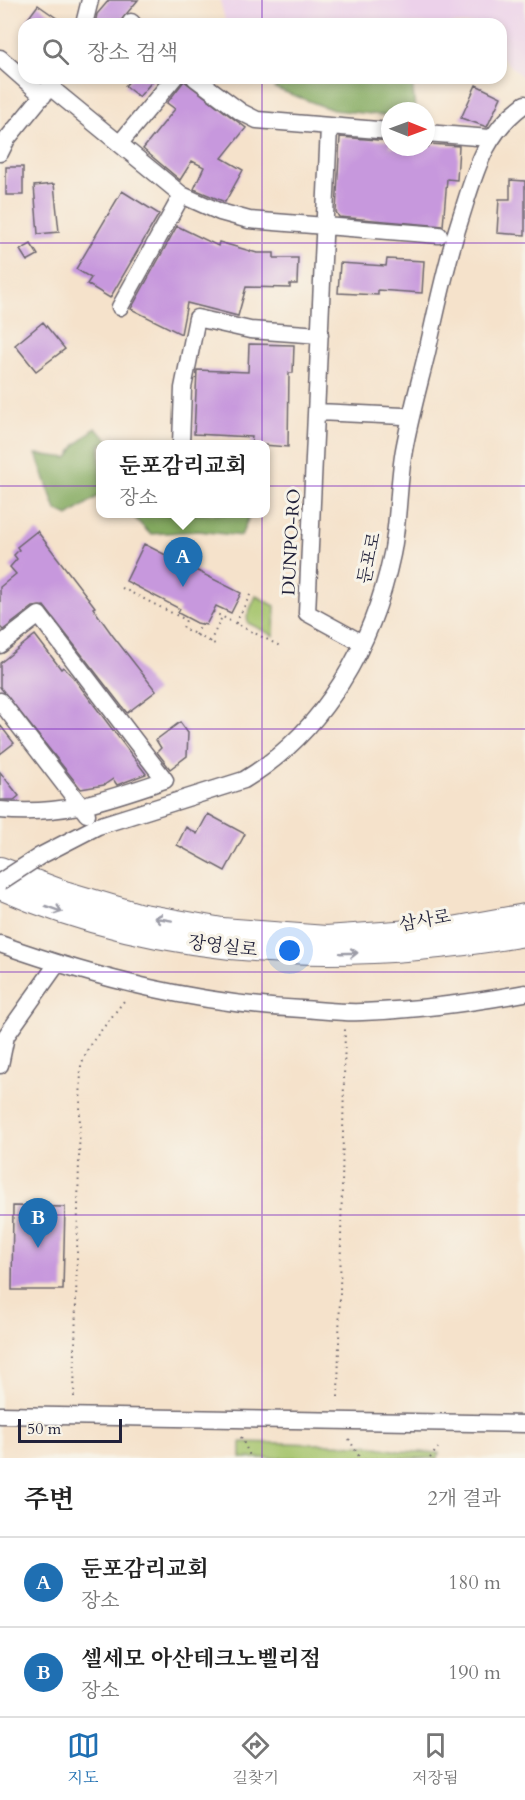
<!DOCTYPE html>
<html lang="ko">
<head>
<meta charset="utf-8">
<style>
	:root { --surface:#fff; --page:#f2f2f2; --text:#222; --muted:#767676; --line:#e0e0e0; --accent:#1f6fb2 }
	body { margin:0; font-family:Cardo,"Noto Serif KR",serif; background:var(--page); color:var(--text) }
	.compass { position:absolute; left:381px; top:102px; width:54px; height:54px; border-radius:50%; background:var(--surface); box-shadow:0 3px 9px #0003; rotate:91deg }
	.scale { position:absolute; left:18px; bottom:15px; width:104px; box-sizing:border-box; padding-left:6px; border:3px solid #22223b; border-top:0; font-size:16px; line-height:21px; white-space:nowrap; color:#22223b; -webkit-text-stroke:4px #f7f3e8; paint-order:stroke }
	.you { position:absolute; left:290px; top:951px; width:21px; height:21px; margin:-15px; border:4px solid #fff; border-radius:50%; background:#1a73e8; box-shadow:0 0 0 9px #1a73e833 }
	.badge { display:grid; place-items:center; width:39px; height:39px; border-radius:50%; background:var(--accent); color:#fff; font-size:20px; font-weight:700 }
	.pin { position:absolute; translate:-50% -50px; filter:drop-shadow(0 2px 3px #0008) }
	.pin::after { content:''; position:absolute; top:32px; width:21px; height:18px; background:inherit; clip-path:polygon(0 0,100% 0,50% 100%) }
	.popup { position:absolute; left:96px; top:440px; width:174px; height:78px; box-sizing:border-box; display:grid; place-content:center; border-radius:12px; background:var(--surface); filter:drop-shadow(0 2px 4px #0005); font-size:20px; white-space:nowrap; color:var(--muted) }
	.popup b { font-size:22px; color:var(--text) }
	.popup::after { content:''; position:absolute; left:50%; top:100%; margin-left:-12px; border:12px solid transparent; border-top-color:var(--surface) }
	.list { margin:0; padding:0; list-style:none }
	h2 { display:flex; justify-content:space-between; align-items:center; height:78px; margin:0; padding:0 24px; font-size:26px }
	h2 small { font-size:20px; font-weight:400; color:var(--muted) }
	.list li { display:grid; grid-template-columns:39px 1fr auto; gap:18px; align-items:center; box-sizing:border-box; height:90px; padding:0 24px; border-top:2px solid var(--line) }
	.list b { display:block; font-size:22px; white-space:nowrap }
	.list p { margin:0; font-size:20px; white-space:nowrap; color:var(--muted) }
	.list em { font-size:20px; font-style:normal; color:var(--muted) }
	.icon { flex:none; width:33px; height:33px; fill:none; stroke:currentColor; stroke-width:2; stroke-linecap:round; stroke-linejoin:round }
	.map { position:relative; flex:none; width:525px; height:1458px; overflow:hidden }
	.search { position:absolute; background:var(--surface); box-shadow:0 3px 9px #0003; left:18px; right:18px; top:18px; height:66px; display:flex; align-items:center; gap:15px; box-sizing:border-box; padding:0 21px; border-radius:18px; color:var(--muted); font-size:22px }
	.sheet { height:258px; background:var(--surface) }
	nav { display:flex; justify-content:space-around; align-items:center; box-sizing:border-box; height:84px; border-top:2px solid var(--line); background:var(--surface); font-size:16px; color:var(--muted) }
	nav a { display:grid; justify-items:center; gap:3px }
	nav .on { color:var(--accent) }
	.map>svg:first-child { display:block }
	.built { fill:#ecd1ea }
	.green { fill:#a5c46c; stroke:#647354; stroke-width:1.5 }
	.forest { fill:#84aa60; stroke:#53664e; stroke-width:1.5 }
	.building { fill:#c798dd }
	.lines { fill:none; stroke-linecap:round; stroke-linejoin:round }
	.minor-casing { stroke:#6c656d; stroke-width:19 }
	.highway-casing { stroke:#6c656d; stroke-width:26 }
	.path { stroke:#6c656d; stroke-width:2; stroke-dasharray:1.5 4.5; stroke-linecap:butt }
	.minor { stroke:#fff; stroke-width:16 }
	.highway { stroke:#fff; stroke-width:24 }
	.minor-bridge-casing { stroke:#6c656d; stroke-width:19; stroke-linecap:butt }
	.minor-bridge { stroke:#fff; stroke-width:16 }
	.oneway { stroke:#9c9ca7 }
	.grid { fill:none; stroke:#7b2cbf; stroke-width:1.5; stroke-opacity:0.55 }
	.labels { text-anchor:middle; stroke-width:6; stroke-linejoin:round; paint-order:stroke }
	.street-label { font-size:18px; fill:#22223b; stroke:#f7f3e8 }
</style>
</head>
<body>
<div class="map">
<svg width="525" height="1458" viewBox="0 0 525 1458">
	<rect width="100%" height="100%" fill="#f7f3e8"/>
	<filter id="ink" filterUnits="userSpaceOnUse"><feTurbulence type="fractalNoise" baseFrequency=".0167" numOctaves="2"/><feDisplacementMap in="SourceGraphic" scale="12" xChannelSelector="R" yChannelSelector="G"/><feConvolveMatrix kernelMatrix="1 2 1 2 8 2 1 2 1" color-interpolation-filters="sRGB"/></filter>
	<filter id="wash" filterUnits="userSpaceOnUse"><feTurbulence type="fractalNoise" baseFrequency=".008" numOctaves="4" result="noise"/><feDisplacementMap in="SourceGraphic" scale="24" xChannelSelector="R" yChannelSelector="G"/><feGaussianBlur stdDeviation="1.35" result="paint"/><feColorMatrix in="noise" values="0 0 0 0 0 0 0 0 0 0 0 0 0 0 0 0 0 1.4 0 .05"/><feComposite in="paint" operator="in"/></filter>
	<g filter="url(#wash)">
		<rect width="100%" height="100%" fill="#f5e2cb"/>
		<!-- built -->
		<path class="built" d="M220 0H525V79L501 57V24H212L225 20Z"/>
		<!-- green -->
		<path class="green" d="M256 596 275 606 274 636 248 623 247 616Z
			M241 1442 366 1445 399 1451 439 1453 438 1458H241Z"/>
		<!-- forest -->
		<path class="forest" d="M286 78H412L415 111H390V116L333 110 274 88Z
			M95 428 113 444H100V495L68 516 56 510 36 454 68 458 75 446Z
			M131 514H250L241 536 199 531 150 534Z"/>
		<g id="blocks">
			<!-- building -->
			<path class="building" d="M109 0H138L118 24H95L97 14Z
				M38 5 65 24H24Z
				M132 78H155L139 97 125 86Z
				M184 81 246 128 222 158 243 170 225 202 194 189 204 167 192 161 180 180 143 149 175 109 167 103Z
				M476 85 501 97 487 127 461 118Z
				M340 137 390 141V147H429V144L459 146 457 180 447 179 443 226 339 217 336 212Z
				M6 167H23V195H6Z
				M510 180 525 181V235L497 233 499 199H510Z
				M54 184 59 232 38 234 34 186Z
				M122 191 159 214 110 298 87 284 91 278 76 269Z
				M177 226 218 246 219 242 257 253H274V258H298L297 284H290V288L246 287 238 316 187 303 181 334 131 309Z
				M31 244 38 255 27 261 20 250Z
				M387 259 424 261 422 293 378 290V295L338 293 340 263 386 266Z
				M43 322 65 349 36 371 15 345Z
				M249 344 294 345 293 373H289L288 447 251 444 252 437 194 434 197 370 248 372Z
				M37 531 95 607 93 608 113 636 156 691 127 713 44 606 33 607 3 630 0 627V587L16 574 10 567 17 559 14 555 19 550 17 547Z
				M144 544 241 593 231 613 216 606 206 625 197 623 178 613 180 609 126 581Z
				M35 635 61 669 63 667 73 677 146 774 117 785 113 779 104 785 81 789 0 687V663Z
				M180 722 188 733 187 756 170 769 157 752 161 748 156 740Z
				M0 725 14 743 0 754Z
				M0 772 19 796 14 800H0Z
				M208 814 245 834 225 871 177 845 186 827 197 834Z
				M13 1206 65 1207 63 1290H12Z"/>
		</g>
	</g>
	<g filter="url(#ink)">
		<use href="#blocks" fill-opacity="0" stroke="#6c656d" stroke-width="1.5"/>
		<g class="lines">
			<!-- minor casing -->
			<g class="minor-casing">
				<path id="minor" d="M131 22 133 24
					M84 24 90 0
					M0 58 43 96
					M195 78 241 112 257 120 390 131
					M50 87 182 195 220 212 249 220 439 235
					M329 127 307 613 362 643
					M426 133 490 138
					M120 143 174 78
					M0 153 7 139 56 79
					M120 307 182 195
					M318 412 403 416
					M181 444 183 388 197 318 250 330 320 335
					M0 645 39 615 165 780C105 800 64 816 0 810
					M0 701 87 814
					M40 856 98 826 244 780C325 731 373 645 392 554 399 520 398 484 404 450 410 417 419 385 427 352 437 308 446 263 460 220 475 173 483 134 525 104
					M0 944C99 979 198 1004 302 1009 322 1010 342 1013 362 1012 417 1010 471 1003 525 993
					M0 1065 6 1036 57 964
					M0 1415 525 1424"/>
			</g>
			<!-- highway casing -->
			<g class="highway-casing">
				<path id="highway" d="M0 869 64 893 138 915 222 930 326 938 453 929 525 916
					M0 887C167 960 348 965 525 934"/>
			</g>
			<!-- path -->
			<path class="path" d="M122 588 186 620 183 628 215 644
				M213 612 282 647
				M236 623 251 593
				M196 635 202 623
				M210 642 222 617
				M74 1397 81 1065 89 1046 124 1001
				M338 1397 345 1027
				M241 1437 251 1458
				M349 1439 360 1458
				M430 1458 438 1448"/>
			<!-- minor -->
			<use href="#minor" class="minor"/>
			<!-- highway -->
			<use href="#highway" class="highway"/>
			<!-- minor-bridge casing -->
			<g class="minor-bridge-casing">
				<path id="minor-bridge" d="M0 882 40 856"/>
			</g>
			<!-- minor-bridge -->
			<use href="#minor-bridge" class="minor-bridge"/>
		</g>
		<!-- one-way arrows -->
		<defs><path id="oneway-shaft" d="M-6 0H5M1.5-3L5.5 0L1.5 3" fill="none" stroke-width="1.6" stroke-linecap="round" stroke-linejoin="round" transform="scale(1.5)"/></defs>
		<g class="oneway">
			<use href="#oneway-shaft" transform="translate(54 909) rotate(20)"/>
			<use href="#oneway-shaft" transform="translate(163 919) rotate(-170)"/>
			<use href="#oneway-shaft" transform="translate(349 953) rotate(-2)"/>
		</g>
	</g>
	<!-- grid -->
	<path class="grid" d="M262 0V24M262 78V1458M0 243H525M0 486H525M0 729H525M0 972H525M0 1215H525"/>
	<g class="labels">
		<!-- street labels -->
		<g class="street-label">
			<text transform="translate(291 542) rotate(-87)" y="6">DUNPO-RO</text>
			<text transform="translate(369 558) rotate(-78)" y="6">둔포로</text>
			<text transform="translate(425 920) rotate(-10)" y="6">삼사로</text>
			<text transform="translate(223 946) rotate(7)" y="6">장영실로</text>
		</g>
	</g>
</svg>
<svg class="compass" viewBox="-18 -18 36 36"><path d="M0-13l5 13h-10z" fill="#e53935"/><path d="M0 13l5-13h-10z" fill="#767676"/></svg>
<div class="scale">50 m</div>
<div class="you"></div>
<div class="pin badge" style="left:183px;top:587px">A</div>
<div class="popup"><b>둔포감리교회</b>장소</div>
<div class="pin badge" style="left:38px;top:1248px">B</div>
<div class="search"><svg class="icon" aria-label="search" viewBox="0 0 24 24"><circle cx="10" cy="10" r="6"/><path d="M15 15l6 6"/></svg>장소 검색</div>
</div>
<section class="sheet">
<h2>주변<small>2개 결과</small></h2>
<ul class="list">
<li><span class="badge">A</span><div><b>둔포감리교회</b><p>장소</p></div><em>180 m</em></li>
<li><span class="badge">B</span><div><b>셀세모 아산테크노벨리점</b><p>장소</p></div><em>190 m</em></li>
</ul>
</section>
<nav>
<a class="on"><svg class="icon" aria-label="map" viewBox="0 0 24 24"><path d="M3 6l6-2 6 2 6-2v14l-6 2-6-2-6 2zM9 4v14M15 6v14"/></svg>지도</a>
<a><svg class="icon" aria-label="directions" viewBox="0 0 24 24"><path d="M12 3l9 9-9 9-9-9zM9 14v-3h6M13 9l2 2-2 2"/></svg>길찾기</a>
<a><svg class="icon" aria-label="saved" viewBox="0 0 24 24"><path d="M7 4h10v16l-5-4-5 4z"/></svg>저장됨</a>
</nav>
</body>
</html>
